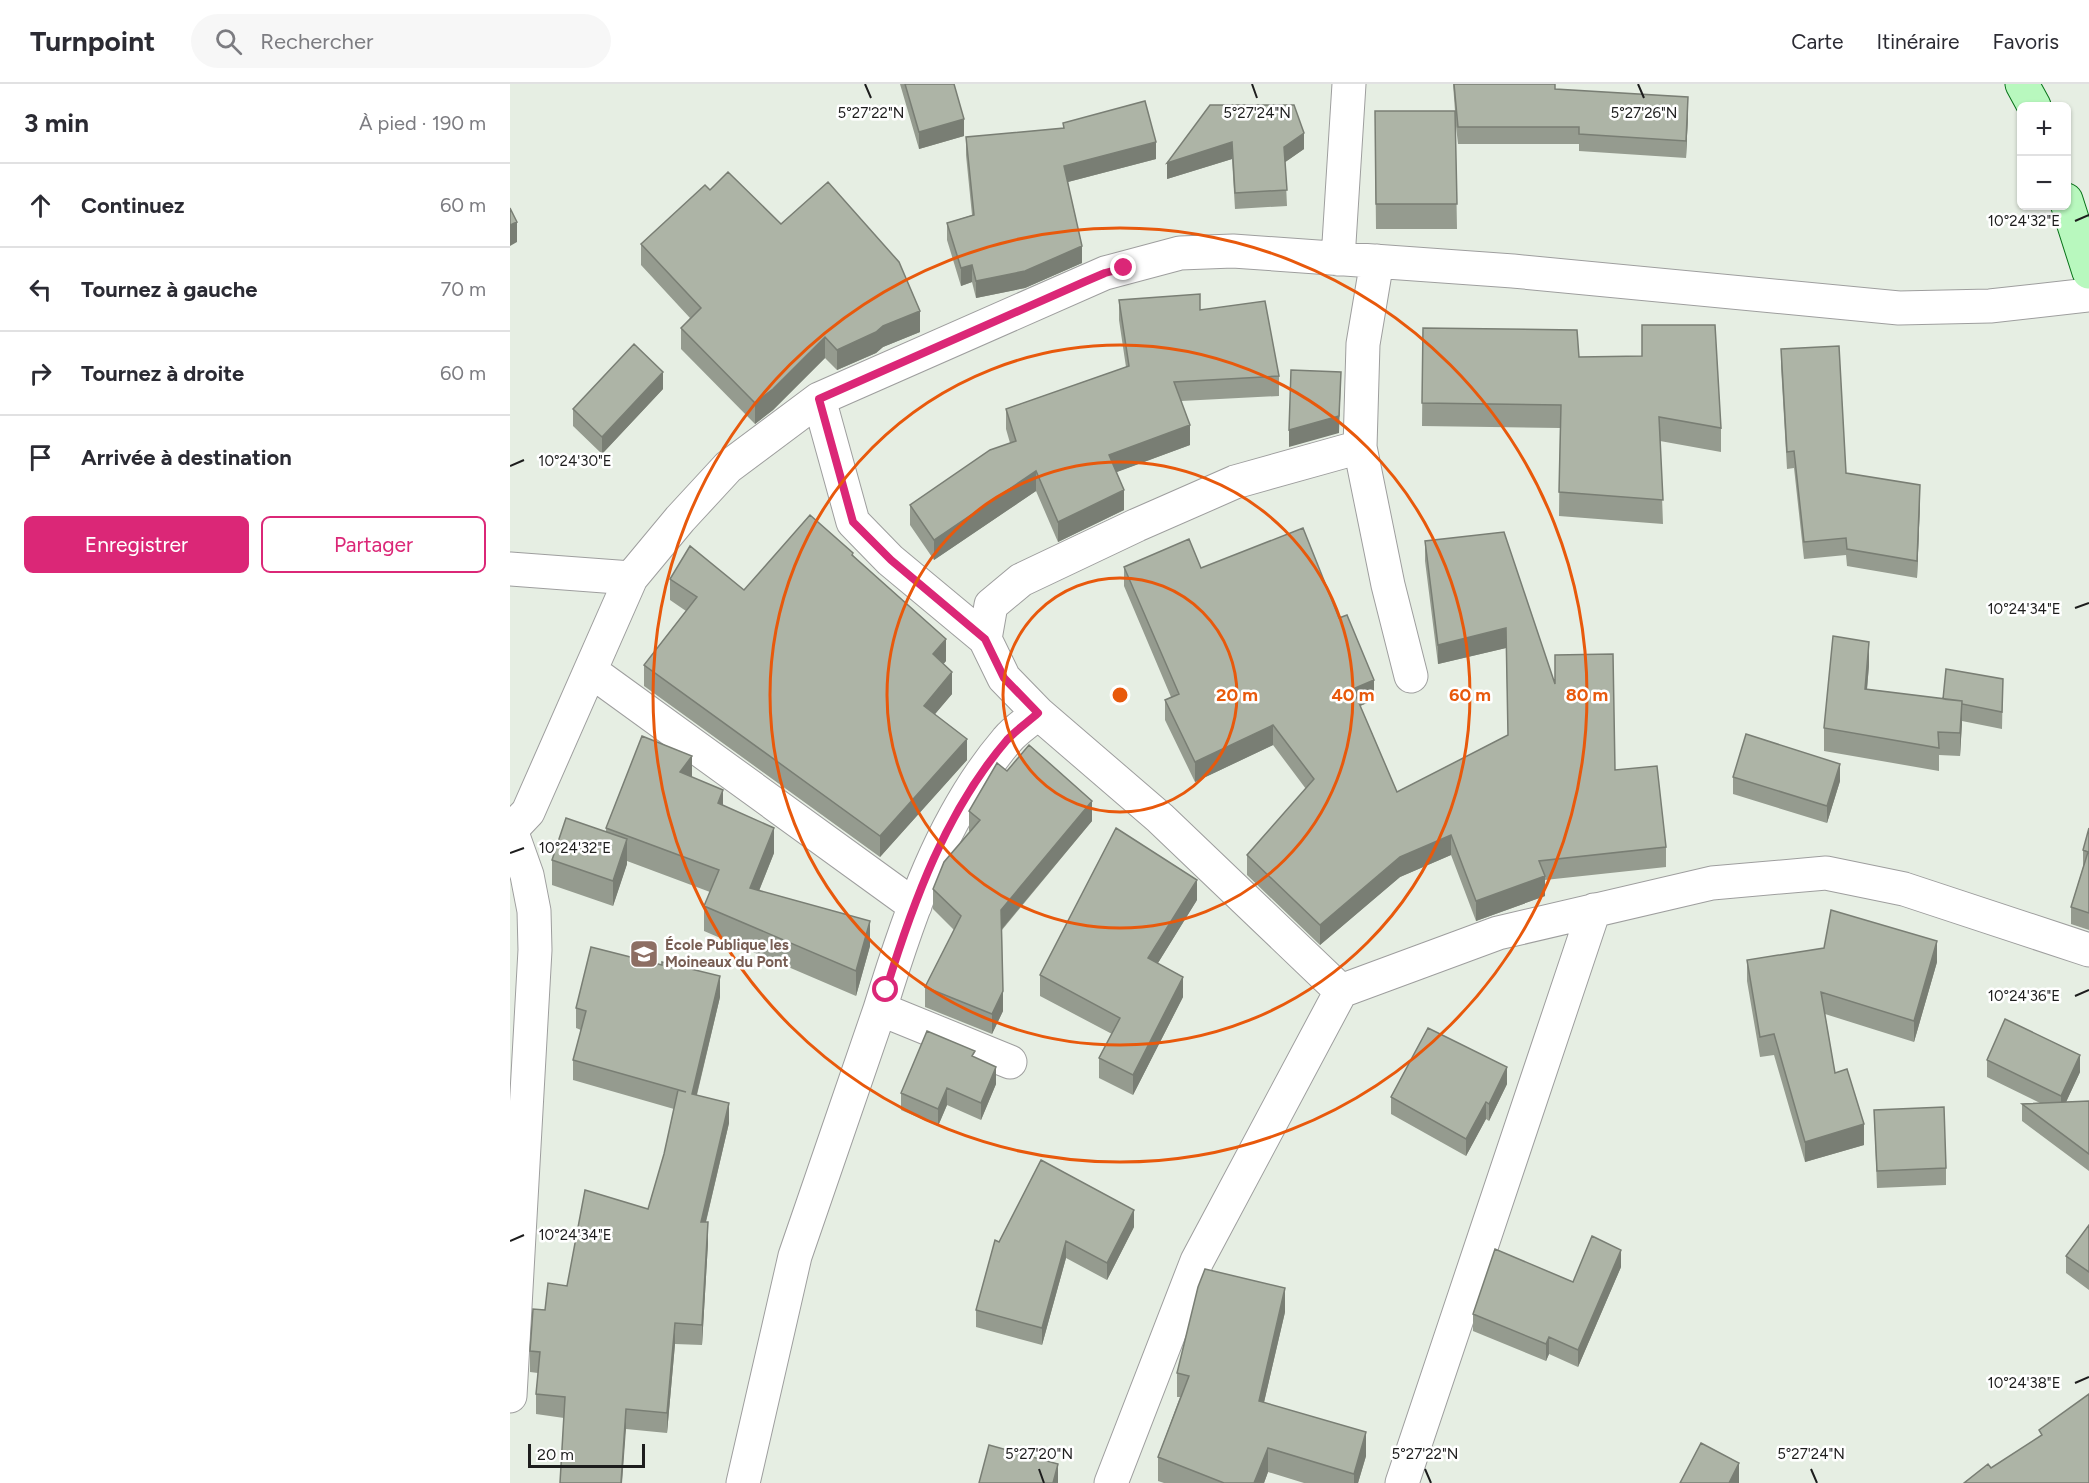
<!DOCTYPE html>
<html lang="fr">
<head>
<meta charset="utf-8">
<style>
	:root { --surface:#fff; --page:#f7f7f7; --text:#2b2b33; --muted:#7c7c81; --line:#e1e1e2; --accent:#db2777 }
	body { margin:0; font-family:Figtree,sans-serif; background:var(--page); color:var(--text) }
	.controls { position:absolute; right:18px; top:18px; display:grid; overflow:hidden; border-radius:9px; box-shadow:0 2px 4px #0004 }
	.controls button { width:54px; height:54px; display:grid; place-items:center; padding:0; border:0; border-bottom:2px solid var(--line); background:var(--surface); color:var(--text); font:30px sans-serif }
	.scale { position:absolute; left:18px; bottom:15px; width:117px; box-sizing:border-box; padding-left:6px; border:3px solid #1d1d1d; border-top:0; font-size:16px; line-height:21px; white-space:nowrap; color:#1d1d1d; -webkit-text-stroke:4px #fff; paint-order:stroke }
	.stop { position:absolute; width:18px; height:18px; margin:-14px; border:4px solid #db2777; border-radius:50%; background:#fff }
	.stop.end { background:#db2777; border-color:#fff; box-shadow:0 2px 6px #0008 }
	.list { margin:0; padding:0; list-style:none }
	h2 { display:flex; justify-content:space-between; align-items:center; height:78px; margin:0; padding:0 24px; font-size:26px }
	h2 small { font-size:20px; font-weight:400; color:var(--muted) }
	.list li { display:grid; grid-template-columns:39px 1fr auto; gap:18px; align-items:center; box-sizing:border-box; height:84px; padding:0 24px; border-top:2px solid var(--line) }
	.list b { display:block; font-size:22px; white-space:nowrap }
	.list em { font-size:20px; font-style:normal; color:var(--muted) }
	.actions { display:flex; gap:12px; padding:18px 24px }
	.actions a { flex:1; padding:14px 0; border:2px solid var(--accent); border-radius:9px; text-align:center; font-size:21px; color:var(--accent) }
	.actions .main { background:var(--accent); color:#fff }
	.icon { flex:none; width:33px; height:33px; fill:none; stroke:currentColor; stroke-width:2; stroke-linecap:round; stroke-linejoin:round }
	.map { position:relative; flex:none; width:1579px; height:1399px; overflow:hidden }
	header { display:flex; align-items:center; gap:36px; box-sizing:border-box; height:84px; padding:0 30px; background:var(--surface); border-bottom:2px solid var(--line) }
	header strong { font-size:28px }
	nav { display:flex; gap:33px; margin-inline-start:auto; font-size:21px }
	.search { width:420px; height:54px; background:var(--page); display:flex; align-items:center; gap:15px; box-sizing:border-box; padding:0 21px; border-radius:33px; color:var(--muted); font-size:22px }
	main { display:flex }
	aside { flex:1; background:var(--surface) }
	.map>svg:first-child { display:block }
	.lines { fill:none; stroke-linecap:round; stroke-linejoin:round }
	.street-casing { stroke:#9e9e9e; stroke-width:35 }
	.secondary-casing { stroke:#077218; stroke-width:35 }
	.street { stroke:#fff; stroke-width:33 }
	.secondary { stroke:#b8f8be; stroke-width:33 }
	.wall { fill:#959b8f }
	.shaded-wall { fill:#797e74 }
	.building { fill:#adb4a6; stroke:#797e74; stroke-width:1.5 }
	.route { stroke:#db2777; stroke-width:8 }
	.ticks { fill:none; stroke:#1d1d1d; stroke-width:2 }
	.ring { fill:none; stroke:#e8590c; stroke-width:3 }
	.labels { text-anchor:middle; stroke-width:5; stroke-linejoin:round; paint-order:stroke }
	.education-label { font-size:15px; font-weight:bold; fill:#785e54; stroke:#fff; text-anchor:start }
	.ticks-label { font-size:15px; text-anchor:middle; fill:#1d1d1d; stroke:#fff; stroke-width:5; stroke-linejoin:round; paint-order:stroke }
	.centre { fill:#e8590c; stroke:#fff; stroke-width:3 }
	.ring-label { font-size:18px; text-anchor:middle; font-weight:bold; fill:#e8590c; stroke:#fff; stroke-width:5; stroke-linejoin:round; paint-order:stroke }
</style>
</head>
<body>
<header>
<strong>Turnpoint</strong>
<div class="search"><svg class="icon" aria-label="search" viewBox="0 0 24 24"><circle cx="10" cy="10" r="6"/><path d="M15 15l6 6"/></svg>Rechercher</div>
<nav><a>Carte</a><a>Itinéraire</a><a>Favoris</a></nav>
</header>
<main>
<aside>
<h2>3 min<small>À pied · 190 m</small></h2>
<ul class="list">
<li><svg class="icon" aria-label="ahead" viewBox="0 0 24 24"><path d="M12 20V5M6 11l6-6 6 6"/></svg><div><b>Continuez</b></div><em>60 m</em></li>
<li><svg class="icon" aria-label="left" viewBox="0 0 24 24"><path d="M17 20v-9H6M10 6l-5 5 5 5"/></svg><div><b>Tournez à gauche</b></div><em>70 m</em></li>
<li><svg class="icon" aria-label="right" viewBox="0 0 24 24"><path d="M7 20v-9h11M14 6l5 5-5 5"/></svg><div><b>Tournez à droite</b></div><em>60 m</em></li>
<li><svg class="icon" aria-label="arrive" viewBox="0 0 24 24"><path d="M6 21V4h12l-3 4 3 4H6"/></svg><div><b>Arrivée à destination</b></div></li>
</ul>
<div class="actions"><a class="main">Enregistrer</a><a>Partager</a></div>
</aside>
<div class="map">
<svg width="1579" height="1399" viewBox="0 0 1579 1399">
	<rect width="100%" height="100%" fill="#e6eee3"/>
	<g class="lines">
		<!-- street casing -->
		<g class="street-casing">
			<path id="street" d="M828 175 839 0
				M867 177 853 260 850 363 878 501 901 592
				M309 315 343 438 380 476 475 555 494 594 528 629 650 734 831 907
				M0 485 121 494
				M475 555 481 521 511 496 627 441 725 398 850 363
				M81 587 405 822
				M0 747 18 728 121 494 170 435 218 383 309 315 595 189 670 169 723 167 1003 187 1389 224 1480 222 1579 211
				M500 978 370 925C399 831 432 732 497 656 505 646 518 638 528 629
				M0 1312 25 866 24 827 17 791 1 746
				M233 1399 285 1172 370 925
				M601 1399 687 1177 831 907 988 849 1202 799 1316 789 1394 805 1579 866
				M892 1399 1084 826"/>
		</g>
		<!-- secondary casing -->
		<g class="secondary-casing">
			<path id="secondary" d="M1512 0 1524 22
				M1556 116 1579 188"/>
		</g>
		<!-- street -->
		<use href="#street" class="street"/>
		<!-- secondary -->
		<use href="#secondary" class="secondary"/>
	</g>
	<!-- wall -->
	<path class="wall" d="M390 0H444L454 52 409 65Z
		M943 0 1045 5 1178 30 1176 74 1069 67V60H948L945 33 947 145H866L865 52 945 27Z
		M700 21 794 65 775 78 777 122 725 125 722 75 657 95Z
		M553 39 646 75 558 98 572 179 515 204 466 214 462 198 451 202 437 156V139L462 131 456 71V53L553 45Z
		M200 106 271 140 410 248 373 263 366 269 327 286 315 274 263 326 245 340 171 265V244L180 234 131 181V160Z
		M609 216 690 226 769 292V312L671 317 680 361 606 388 614 426 548 458 526 407 424 476 400 441V421L500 359 496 345V325L616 283 609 236Z
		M913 244 1069 273 1211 344V368L1150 357 1153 440 1049 432 1050 344 912 342Z
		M1271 265 1336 389 1410 418 1407 494 1337 482 1336 471 1294 475 1284 384 1277 385 1271 282Z
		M153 305 92 370 63 342V325Z
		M915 457 1045 600 1105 686 1156 763V783L1035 796V812L966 837 941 771 890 793 810 861 737 791V771L796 705 763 661 685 698 655 636V616L661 613 614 502V483L691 484 829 534 864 616 850 622 887 708 998 651 996 564 928 580 915 477Z
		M343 471 436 577 433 580 442 610 425 630 457 676 370 773 134 602V581L176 527 160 516V495L234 506Z
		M1359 581 1357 605 1433 615 1493 595 1492 645 1452 637 1450 672 1429 671V687L1314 667V644Z
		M497 687 582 737 492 846 493 927 482 950 415 923V903L444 846 423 825V805L460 748 459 747V727Z
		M182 693 264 769 249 807 360 862 346 912 194 847V822L200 808 117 777V780L103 822 42 801V776L96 748V744Z
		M1223 693 1330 697 1317 739 1223 710Z
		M1579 744V846L1561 840V823L1573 783V766Z
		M687 816 648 879 673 913 623 1011 589 994V974L602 950 530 912V891Z
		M1237 876 1427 878 1404 958 1315 930 1325 989 1354 1061 1295 1078 1264 971 1250 973 1237 897Z
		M210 913 187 1011 219 1039 196 1138 198 1159 192 1261 165 1260 157 1349 116 1345 54 1334 26 1330V1310L28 1289 20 1288V1267L35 1226 57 1202 138 1125 154 1070 164 1025 63 996V976L71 946 66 944V924Z
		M465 973 486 1000 471 1036 437 1021 428 1042 391 1026V1009Z
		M1477 976 1570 988 1556 1018 1579 1017V1087L1512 1037V1020L1530 1019 1477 993Z
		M997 1000 979 1037 976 1035 956 1072 881 1030V1013Z
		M1364 1026 1436 1084V1101L1367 1104Z
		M1579 1141V1206L1556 1189V1172Z
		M624 1143 597 1196 556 1174 532 1261 466 1243V1226L489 1158Z
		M1111 1183 1068 1283 1039 1270 1036 1277 963 1247V1230Z
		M775 1228 754 1318 856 1372 848 1399H794L758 1388 754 1399H654L648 1397V1373L670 1313H667V1289Z"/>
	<!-- shaded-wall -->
	<path class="shaded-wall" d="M1178 13V30L1176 74V57Z
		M454 35V52L409 65V48Z
		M794 49V65L774 79V63Z
		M646 58V75L554 99V82Z
		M722 58V75L657 95V79Z
		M7 138V158L0 162V141Z
		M572 162V179L515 204 466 214V197Z
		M462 181V198L451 202V184Z
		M410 227V248L373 263 366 269 327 286V266L373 242Z
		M315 253V274L263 326 245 340V319Z
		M153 288V305L92 370V353Z
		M831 288 829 349 779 363V346Z
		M680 341V361L599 391V371Z
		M526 387V407L424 476V456Z
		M1410 401V418L1407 494V477Z
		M614 406V426L548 458V438Z
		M996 544V564L928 580V561Z
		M436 555V577L423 592V570Z
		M1359 558V581L1355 628V605Z
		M442 588V610L414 643V622Z
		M864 596V616L843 625V605Z
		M1452 617V640L1450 672V649Z
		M763 641V661L685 698V678Z
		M457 655V676L370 773V752Z
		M182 672V697L170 688Z
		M1330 680V697L1317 739V722Z
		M213 706V731L208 719Z
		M582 717V737L491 846V826Z
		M264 744V769L240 829V804Z
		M941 751V771L890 793 810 861V841L890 773Z
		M117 755V780L103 822V797Z
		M1035 792V812L966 837V817Z
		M687 796V816L638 895V874Z
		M360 837V862L346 912V887Z
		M1427 857V878L1404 958V937Z
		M210 892V913L182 1030V1010Z
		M673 893V913L623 1011V991Z
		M493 907V927L482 950V930Z
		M1570 971V988L1551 1029V1012Z
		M486 983V1000L471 1036V1019Z
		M997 983V1000L979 1037V1020Z
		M437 1004V1021L428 1042V1025Z
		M976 1018V1035L956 1072V1055Z
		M219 1019V1039L191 1158V1138Z
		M1354 1040V1061L1295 1078V1058Z
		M624 1126V1143L597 1196V1179Z
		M198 1138V1159L192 1261V1241Z
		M556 1157V1174L532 1261V1244Z
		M1111 1166V1183L1068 1283V1266Z
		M775 1204V1228L749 1340V1317Z
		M165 1239V1260L157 1349V1329Z
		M1039 1253V1270L1036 1277V1260Z
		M116 1325V1345L112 1399H111Z
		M856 1348V1372L848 1399H844V1390Z
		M758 1364V1388L754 1399H744Z
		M1229 1379V1399H1219Z
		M548 1380V1399H543Z"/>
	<!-- building -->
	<path class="building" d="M395 0H444L454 35 409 48Z
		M944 0H1045V5L1178 13 1176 57 1069 50V43H948Z
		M635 17 646 58 554 82 572 162 515 187 466 197 462 181 451 184 437 139 464 131 456 53 554 44 553 39Z
		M700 21H784L794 49 774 63 777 106 725 109 722 58 657 79Z
		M865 27H945L947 120H866Z
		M218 88 271 140 318 98 389 178 410 227 373 242 366 248 327 266 315 253 263 305 245 319 171 244 191 224 131 160 195 101 200 106Z
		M0 124 7 138 0 141Z
		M690 210V226L755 217 769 292 664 298 680 341 599 371 614 406 548 438 526 387 424 456 400 421 480 366 506 357 496 325 619 282 609 216Z
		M1132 241H1205L1211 344 1149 333 1153 416 1049 408 1051 321 912 319 913 244 1067 246 1069 273 1132 272Z
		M124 260 153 288 92 353 63 325Z
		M1329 262 1336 389 1410 401 1407 477 1337 465 1336 454 1294 458 1284 367 1277 368 1271 265Z
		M781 286 831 288 829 332 779 346Z
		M300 431 343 469 342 471 436 555 423 570 442 588 414 622 457 655 370 752 134 581 187 513 160 495 180 462 234 506Z
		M793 444 829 534 837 531 864 596 843 605 887 708 998 651 996 544 928 561 915 457 994 448 1045 600V571L1103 570 1105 686 1147 682 1156 763 1029 777 1035 792 966 817 941 751 890 773 810 841 737 771 804 695 763 641 685 678 655 616 669 610 614 483 679 455 691 484Z
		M1323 552 1359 558 1355 605 1452 617 1450 649 1428 648 1429 664 1314 644Z
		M1436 585 1493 595 1492 628 1452 620V617L1433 615Z
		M1236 650 1330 680 1317 722 1223 693Z
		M132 652 182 672 170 688 213 706 208 719 264 744 240 804 360 837 346 887 194 822 209 786 96 744Z
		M519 661 582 717 491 826 493 907 482 930 415 903 451 832 423 805 434 778 470 736 459 727 487 679 497 687Z
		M56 734 117 755 103 797 42 776Z
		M606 744 687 796 638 874 673 893 623 991 589 974 610 934 530 891Z
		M1579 744V829L1561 823 1578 768 1573 766Z
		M1321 826 1427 857 1404 937 1311 908 1325 989 1337 985 1354 1040 1295 1058 1264 950 1250 953 1237 876 1314 864Z
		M81 863 152 881V878L210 892 182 1010 219 1019 191 1138H198L192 1241 165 1239 157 1329 116 1325 111 1399H50L55 1313 26 1310 30 1268 20 1267 23 1225 35 1226 38 1199 57 1202 75 1106 138 1125 154 1070 168 1006 176 1008 63 976 76 927 66 924Z
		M1495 935 1570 971 1551 1012 1477 976Z
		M918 944 997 983 979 1020 976 1018 956 1055 881 1013Z
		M417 947 465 967 462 972 486 983 471 1019 437 1004 428 1025 391 1009Z
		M1579 1017V1070L1512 1020Z
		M1434 1023 1436 1084 1367 1087 1364 1026Z
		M531 1076 624 1126 597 1179 556 1157 532 1244 466 1226 485 1156 489 1158Z
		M1579 1141V1188L1556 1172Z
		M1082 1152 1111 1166 1068 1266 1039 1253 1036 1260 963 1230 985 1165 1063 1198Z
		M695 1185 775 1204 749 1317 856 1348 844 1390 758 1364 744 1399H714L648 1373 679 1292 667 1289 688 1203Z
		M1579 1310V1399H1454L1478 1380 1481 1384 1532 1351 1529 1346Z
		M1191 1359 1229 1379 1219 1399H1170Z
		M479 1361 548 1380 543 1399H469Z"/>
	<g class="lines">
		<!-- route -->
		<path class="route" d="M376 906C403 818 436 727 497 656 506 646 518 638 528 629L494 594 475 555 381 476 343 438 309 315 574 198 595 189 614 184"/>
	</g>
	<!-- ticks -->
	<path class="ticks" d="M355 0 361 14M742 0 747 14M1128 0 1134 14M1565 137 1579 131M0 382 14 376M1565 524 1579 519M0 769 14 764M1565 912 1579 906M0 1157 14 1151M1565 1299 1579 1293M529 1385 534 1399M915 1385 921 1399M1301 1385 1307 1399"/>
	<!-- distance rings -->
	<g class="ring">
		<circle cx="610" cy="611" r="117"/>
		<circle cx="610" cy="611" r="233"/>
		<circle cx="610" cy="611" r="350"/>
		<circle cx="610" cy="611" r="467"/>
	</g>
	<!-- icons -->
	<defs>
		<g id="school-square" transform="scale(1.5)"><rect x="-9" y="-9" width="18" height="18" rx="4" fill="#8d6e63" stroke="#fff"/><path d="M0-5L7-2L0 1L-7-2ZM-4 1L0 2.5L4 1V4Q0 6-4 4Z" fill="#fff"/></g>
	</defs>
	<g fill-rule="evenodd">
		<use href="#school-square" x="134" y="870"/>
	</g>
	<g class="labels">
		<!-- education labels -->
		<g class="education-label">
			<text x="155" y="866">École Publique les<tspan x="155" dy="17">Moineaux du Pont</tspan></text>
		</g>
	</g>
	<g class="ticks-label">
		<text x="361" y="34">5°27'22"N</text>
		<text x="747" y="34">5°27'24"N</text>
		<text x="1134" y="34">5°27'26"N</text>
		<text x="1514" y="142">10°24'32"E</text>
		<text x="65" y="382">10°24'30"E</text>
		<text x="1514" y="530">10°24'34"E</text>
		<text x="65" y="769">10°24'32"E</text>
		<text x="1514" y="917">10°24'36"E</text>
		<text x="65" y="1156">10°24'34"E</text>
		<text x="1514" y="1304">10°24'38"E</text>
		<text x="529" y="1375">5°27'20"N</text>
		<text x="915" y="1375">5°27'22"N</text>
		<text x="1301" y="1375">5°27'24"N</text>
	</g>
	<circle cx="610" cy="611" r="9" class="centre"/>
	<g class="ring-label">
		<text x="727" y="617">20 m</text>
		<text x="843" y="617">40 m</text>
		<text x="960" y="617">60 m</text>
		<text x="1077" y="617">80 m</text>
	</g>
</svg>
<div class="controls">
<button>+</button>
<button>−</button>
</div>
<div class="scale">20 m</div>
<div class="stop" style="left:376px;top:906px"></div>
<div class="stop end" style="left:614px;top:184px"></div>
</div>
</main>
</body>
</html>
